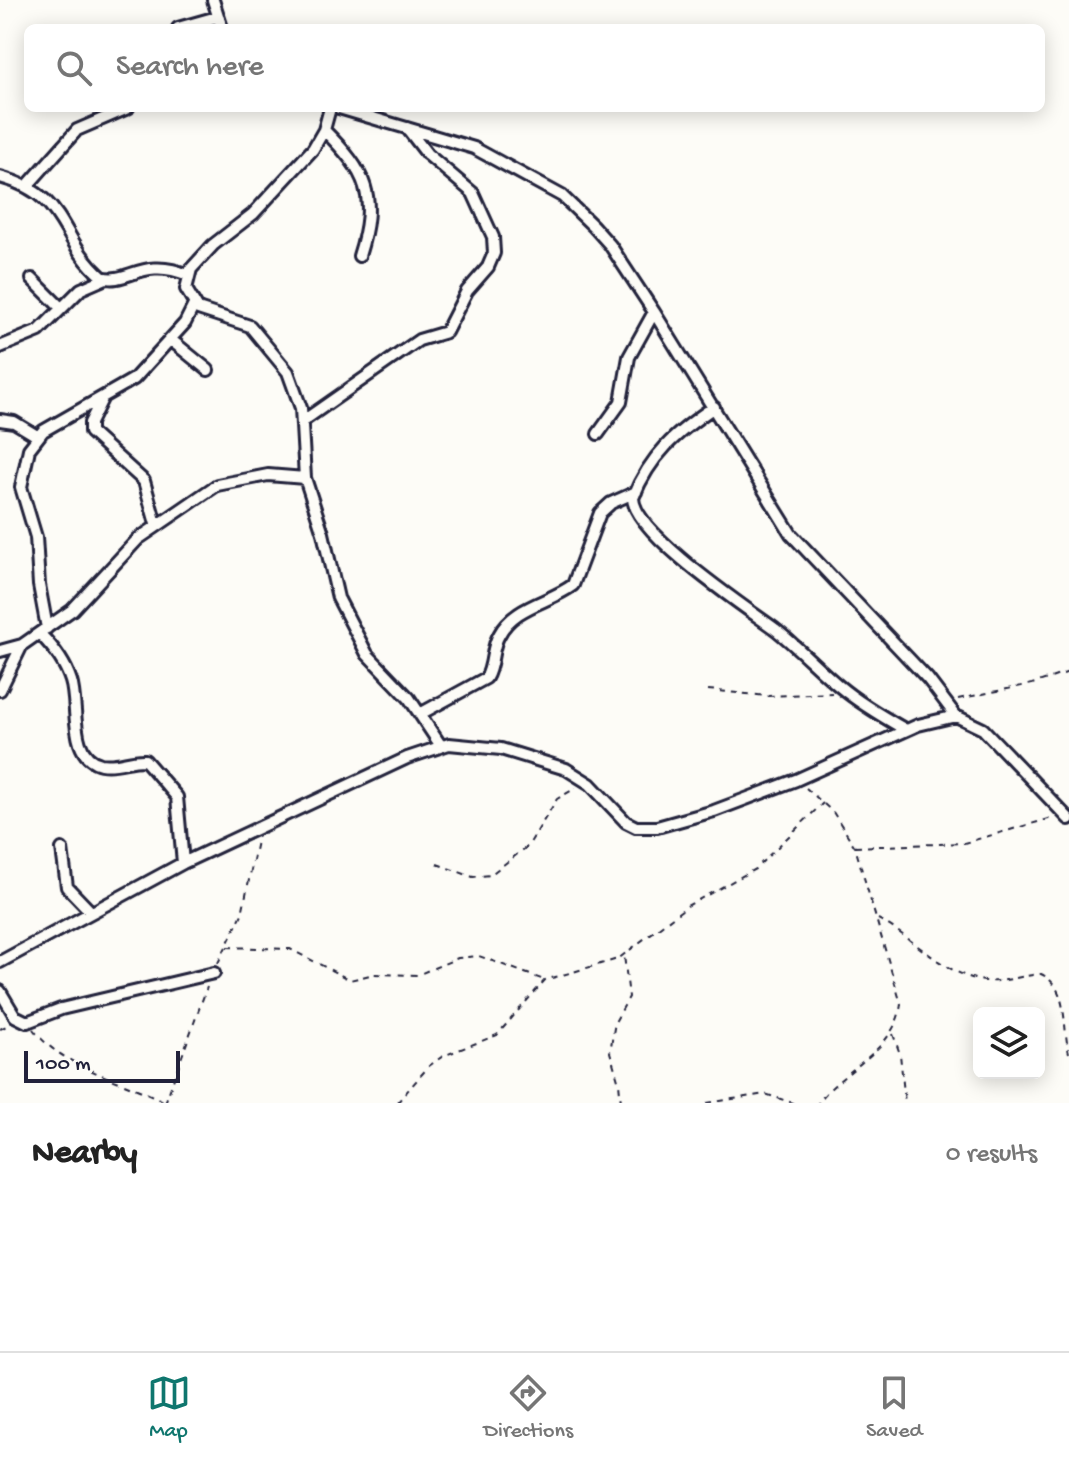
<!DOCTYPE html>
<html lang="en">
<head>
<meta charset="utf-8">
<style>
	:root { --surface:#fff; --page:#f2f2f2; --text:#222; --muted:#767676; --line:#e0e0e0; --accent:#0f766e }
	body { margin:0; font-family:"Gochi Hand",sans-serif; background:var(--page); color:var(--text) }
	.controls { position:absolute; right:24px; bottom:24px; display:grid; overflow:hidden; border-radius:12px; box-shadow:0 4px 20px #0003 }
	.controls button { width:72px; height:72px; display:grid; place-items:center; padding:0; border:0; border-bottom:2px solid var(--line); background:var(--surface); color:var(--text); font:40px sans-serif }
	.scale { position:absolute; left:24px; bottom:20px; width:156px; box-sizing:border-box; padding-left:8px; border:4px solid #22223b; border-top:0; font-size:22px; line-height:28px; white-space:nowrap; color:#22223b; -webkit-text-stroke:6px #fdfcf7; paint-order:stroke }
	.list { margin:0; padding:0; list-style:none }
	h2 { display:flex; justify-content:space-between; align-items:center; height:104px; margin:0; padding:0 32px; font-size:34px }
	h2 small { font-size:26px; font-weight:400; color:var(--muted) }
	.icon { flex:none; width:44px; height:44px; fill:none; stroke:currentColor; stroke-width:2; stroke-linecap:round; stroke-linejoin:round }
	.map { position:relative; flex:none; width:1069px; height:1103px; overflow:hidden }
	.search { position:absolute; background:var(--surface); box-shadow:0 4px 20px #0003; left:24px; right:24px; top:24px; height:88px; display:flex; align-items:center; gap:20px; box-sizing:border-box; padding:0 28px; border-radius:12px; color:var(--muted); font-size:30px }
	.sheet { height:248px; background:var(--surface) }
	nav { display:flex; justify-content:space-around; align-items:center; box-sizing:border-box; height:112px; border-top:2px solid var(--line); background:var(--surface); font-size:22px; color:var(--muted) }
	nav a { display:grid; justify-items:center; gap:4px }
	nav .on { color:var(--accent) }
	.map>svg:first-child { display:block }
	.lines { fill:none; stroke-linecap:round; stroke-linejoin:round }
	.street-casing { stroke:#22223b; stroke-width:16 }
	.path { stroke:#22223b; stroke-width:2; stroke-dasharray:6 6; stroke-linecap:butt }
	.street { stroke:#fdfcf7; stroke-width:10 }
</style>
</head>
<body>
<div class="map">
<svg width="1069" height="1103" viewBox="0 0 1069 1103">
	<rect width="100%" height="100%" fill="#fdfcf7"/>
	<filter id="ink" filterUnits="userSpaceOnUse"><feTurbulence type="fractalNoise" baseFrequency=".0125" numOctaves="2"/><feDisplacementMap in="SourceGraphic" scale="16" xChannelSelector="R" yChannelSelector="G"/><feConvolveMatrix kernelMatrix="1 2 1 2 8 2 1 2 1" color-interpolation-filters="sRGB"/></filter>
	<g filter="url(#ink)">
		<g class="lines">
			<!-- street casing -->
			<g class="street-casing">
				<path id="street" d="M213 0 222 28
					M178 28 217 17
					M330 108 324 130 313 149 253 214 213 245 191 269 186 289 198 309 250 326 288 372 301 408 305 478 323 533 338 598 367 654 409 698 441 746
					M339 108 474 148 562 196 593 226 610 245 654 312 791 534 928 679 956 716
					M324 130C367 173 378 195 359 256
					M0 177C70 196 57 238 102 277 127 285 143 256 188 275
					M28 185 77 130 128 108
					M32 279 61 308
					M171 340 208 370
					M0 347 39 331 81 289 104 279
					M102 399 90 423V432L144 481 156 524
					M714 407C677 432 650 455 633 498 634 533 745 607 775 629 798 647 817 668 839 686 859 703 883 717 906 730
					M0 420 14 422 37 436
					M303 421 419 340 446 332 467 291 488 267 494 253 493 237 473 193 427 154 407 128
					M598 434 621 402 629 357 654 312
					M47 628 39 585 36 537 21 487 29 449 43 431 134 379 185 323 194 305
					M40 634C54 648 65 662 71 681 79 705 68 757 101 764 117 767 130 759 145 760L177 797 183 863
					M0 651 22 645 72 610 138 539 217 485 268 475 305 478
					M0 690 22 645
					M420 714 486 678C494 665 491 648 499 635 514 606 549 603 573 585L600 513 611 503 636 492
					M62 849 67 887 90 911
					M0 962 183 863 407 758 449 744 501 749 566 769 590 784 626 822 636 827H657L714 811 796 780 918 725 956 716 983 729 1069 819
					M0 991 15 1016 27 1022 61 1009 214 973"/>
			</g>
			<!-- path -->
			<path class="path" d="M708 690 767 696 832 693
				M958 699 1032 684 1069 672
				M806 788 833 812 855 847 901 1004C895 1052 843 1068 818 1103
				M855 847 964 843 1052 818
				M437 864 473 877 490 875 528 846 557 799 576 788
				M878 919C912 937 946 976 985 981 1003 983 1023 975 1041 974 1069 987 1062 1025 1069 1053
				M227 947 290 949 350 980 374 974 417 975 458 958 479 956 544 980
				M218 963 242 914 257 841
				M0 1029 11 1024
				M33 1029C63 1069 120 1078 165 1102
				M893 1034 900 1054 905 1103
				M165 1103 207 987
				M397 1103 429 1066 443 1056 497 1035 545 980 618 959 687 906 755 869 823 803
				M621 1103 619 1083 610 1052 615 1022 629 997 624 955
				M707 1103 765 1094 793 1103"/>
			<!-- street -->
			<use href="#street" class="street"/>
		</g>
	</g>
</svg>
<div class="controls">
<button><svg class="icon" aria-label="layers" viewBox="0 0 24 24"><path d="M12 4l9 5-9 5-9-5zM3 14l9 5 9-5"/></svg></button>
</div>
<div class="scale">100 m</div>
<div class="search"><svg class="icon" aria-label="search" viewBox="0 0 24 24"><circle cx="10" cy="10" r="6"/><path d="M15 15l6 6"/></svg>Search here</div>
</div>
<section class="sheet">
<h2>Nearby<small>0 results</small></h2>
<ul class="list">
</ul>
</section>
<nav>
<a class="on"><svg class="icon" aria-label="map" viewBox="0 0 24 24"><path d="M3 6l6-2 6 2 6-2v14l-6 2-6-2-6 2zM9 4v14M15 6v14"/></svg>Map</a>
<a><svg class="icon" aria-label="directions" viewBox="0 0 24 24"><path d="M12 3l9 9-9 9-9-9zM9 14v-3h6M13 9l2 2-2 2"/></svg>Directions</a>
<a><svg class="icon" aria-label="saved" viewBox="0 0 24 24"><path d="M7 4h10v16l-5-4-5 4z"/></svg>Saved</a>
</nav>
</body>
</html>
